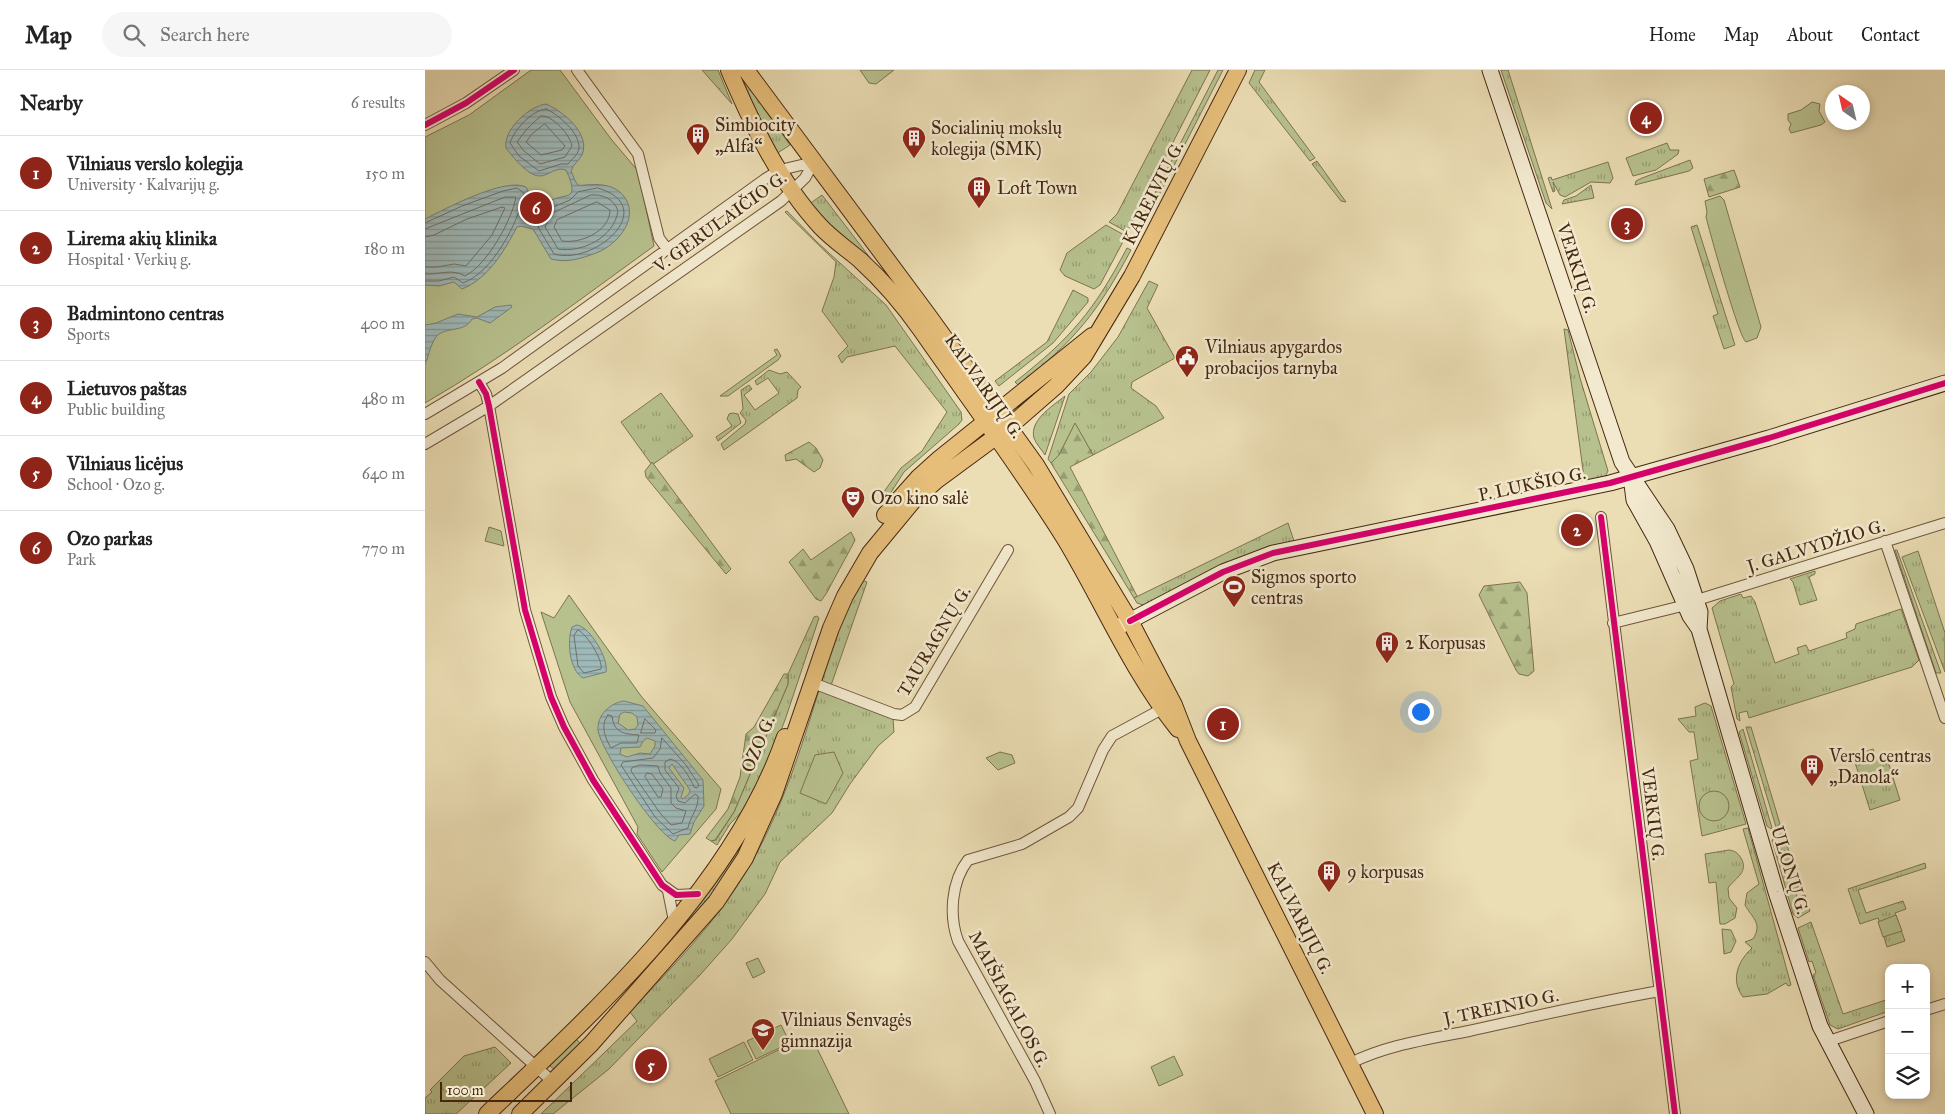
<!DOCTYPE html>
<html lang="en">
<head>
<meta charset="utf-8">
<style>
	:root { --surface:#fff; --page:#f6f6f6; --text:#222; --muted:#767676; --line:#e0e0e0; --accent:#8f2418 }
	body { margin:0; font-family:"IM FELL Great Primer",serif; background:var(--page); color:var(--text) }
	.controls { position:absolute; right:15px; bottom:15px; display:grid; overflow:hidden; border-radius:10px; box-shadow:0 2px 8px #0003 }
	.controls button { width:45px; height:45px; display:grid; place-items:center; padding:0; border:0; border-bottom:1px solid var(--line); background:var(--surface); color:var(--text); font:25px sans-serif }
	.compass { position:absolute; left:1400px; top:15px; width:45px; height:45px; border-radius:50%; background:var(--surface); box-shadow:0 2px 8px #0003; rotate:326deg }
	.scale { position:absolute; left:15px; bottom:12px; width:132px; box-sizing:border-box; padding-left:5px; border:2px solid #462812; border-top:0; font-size:14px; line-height:18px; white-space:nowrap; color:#462812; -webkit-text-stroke:4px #f2e9ce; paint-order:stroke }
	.you { position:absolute; left:995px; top:641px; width:18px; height:18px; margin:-12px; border:4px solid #fff; border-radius:50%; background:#1a73e8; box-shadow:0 0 0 8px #1a73e833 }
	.badge { display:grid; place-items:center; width:32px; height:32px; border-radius:50%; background:var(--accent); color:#fff; font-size:16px; font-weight:700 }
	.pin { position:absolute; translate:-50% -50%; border:2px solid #fff; box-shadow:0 1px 5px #0006 }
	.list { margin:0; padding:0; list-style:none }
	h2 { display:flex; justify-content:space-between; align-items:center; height:65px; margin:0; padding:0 20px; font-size:21px }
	h2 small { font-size:16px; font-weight:400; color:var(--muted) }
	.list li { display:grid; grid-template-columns:32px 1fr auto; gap:15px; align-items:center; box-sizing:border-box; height:75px; padding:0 20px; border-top:1px solid var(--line) }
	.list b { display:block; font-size:19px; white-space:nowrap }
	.list p { margin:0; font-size:16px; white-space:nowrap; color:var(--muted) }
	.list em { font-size:16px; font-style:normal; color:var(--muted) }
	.icon { flex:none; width:28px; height:28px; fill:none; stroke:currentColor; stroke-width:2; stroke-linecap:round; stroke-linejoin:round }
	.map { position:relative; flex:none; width:1520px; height:1044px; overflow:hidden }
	header { display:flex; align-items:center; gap:30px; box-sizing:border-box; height:70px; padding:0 25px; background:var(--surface); border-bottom:1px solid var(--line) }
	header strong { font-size:24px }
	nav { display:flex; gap:28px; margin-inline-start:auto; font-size:18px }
	.search { width:350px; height:45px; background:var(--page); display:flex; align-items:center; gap:12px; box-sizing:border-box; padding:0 18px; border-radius:28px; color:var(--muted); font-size:19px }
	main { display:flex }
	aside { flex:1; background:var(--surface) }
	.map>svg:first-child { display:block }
	.grass { fill:url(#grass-tufts); stroke:#7e7450 }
	.forest { fill:url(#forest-firs); stroke:#7e7450 }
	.park { fill:#b7c18e; stroke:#7e7450 }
	.water { fill:url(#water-rules); stroke:#7b7f76; fill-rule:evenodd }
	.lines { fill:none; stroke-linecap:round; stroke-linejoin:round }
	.shore { stroke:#727066; stroke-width:1 }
	.street-casing { stroke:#6f553a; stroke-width:12 }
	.secondary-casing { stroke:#462812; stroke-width:17 }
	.primary-casing { stroke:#462812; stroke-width:18 }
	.street { stroke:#f2e9ce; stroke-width:10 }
	.secondary { stroke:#f2e9ce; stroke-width:15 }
	.primary { stroke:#e6be7a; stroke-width:16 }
	.cycleway-casing { stroke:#f2e9ce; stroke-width:9 }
	.cycleway { stroke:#d6006c; stroke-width:6 }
	.labels { text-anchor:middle; stroke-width:5; stroke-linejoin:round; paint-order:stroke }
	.poi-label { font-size:18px; fill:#462812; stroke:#f2e9ce; text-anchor:start }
	.street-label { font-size:18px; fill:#462812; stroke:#f2e9ce }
</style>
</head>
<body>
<header>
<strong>Map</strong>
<div class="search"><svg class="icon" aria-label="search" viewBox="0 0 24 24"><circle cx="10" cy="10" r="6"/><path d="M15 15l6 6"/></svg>Search here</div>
<nav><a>Home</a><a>Map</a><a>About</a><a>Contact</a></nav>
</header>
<main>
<aside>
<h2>Nearby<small>6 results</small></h2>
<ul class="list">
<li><span class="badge">1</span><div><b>Vilniaus verslo kolegija</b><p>University · Kalvarijų g.</p></div><em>150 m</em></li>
<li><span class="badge">2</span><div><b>Lirema akių klinika</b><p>Hospital · Verkių g.</p></div><em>180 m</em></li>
<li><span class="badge">3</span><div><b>Badmintono centras</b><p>Sports</p></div><em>400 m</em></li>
<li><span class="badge">4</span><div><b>Lietuvos paštas</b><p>Public building</p></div><em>480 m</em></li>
<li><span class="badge">5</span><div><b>Vilniaus licėjus</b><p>School · Ozo g.</p></div><em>640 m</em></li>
<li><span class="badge">6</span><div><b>Ozo parkas</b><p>Park</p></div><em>770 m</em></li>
</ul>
</aside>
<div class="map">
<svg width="1520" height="1044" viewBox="0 0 1520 1044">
	<defs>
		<pattern id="grass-tufts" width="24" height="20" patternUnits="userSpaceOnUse" patternTransform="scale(1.25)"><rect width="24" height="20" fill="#b7c18e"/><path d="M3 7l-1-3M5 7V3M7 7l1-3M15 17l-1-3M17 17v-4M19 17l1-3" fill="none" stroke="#979d73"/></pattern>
		<pattern id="forest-firs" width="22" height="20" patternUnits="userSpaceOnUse" patternTransform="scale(1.25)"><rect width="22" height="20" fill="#b7c18e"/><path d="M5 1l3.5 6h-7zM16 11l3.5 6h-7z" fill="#979d73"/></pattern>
		<pattern id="water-rules" width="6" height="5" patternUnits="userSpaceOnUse" patternTransform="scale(1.25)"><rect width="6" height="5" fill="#9eb9b9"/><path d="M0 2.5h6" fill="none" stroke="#839695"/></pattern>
	</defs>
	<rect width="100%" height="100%" fill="#ebddb4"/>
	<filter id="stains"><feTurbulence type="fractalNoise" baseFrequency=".004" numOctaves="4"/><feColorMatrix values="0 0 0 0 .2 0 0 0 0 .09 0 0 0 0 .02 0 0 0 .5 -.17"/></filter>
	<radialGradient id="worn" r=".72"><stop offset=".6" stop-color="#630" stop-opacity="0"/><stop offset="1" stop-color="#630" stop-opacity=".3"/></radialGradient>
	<!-- grass -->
	<path class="grass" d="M277 0H293L307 34Z
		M767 0H785L702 162 684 152 692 144Z
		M793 0H798L718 156 714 154Z
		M830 0H840L834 12 890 88 885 91 824 13Z
		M1076 0H1083L1127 139 1121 133Z
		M318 12H321L365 75 351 84Z
		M1242 73 1245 80H1254L1253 84 1231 100 1208 106 1201 88Z
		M1265 90 1268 98 1264 101 1210 115 1211 111 1217 108Z
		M892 91 894 94 921 132 916 131 887 94Z
		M1183 92 1188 108 1185 113 1166 112 1140 127 1135 125 1128 112 1130 121 1128 122 1123 108 1126 107 1127 110Z
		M1166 115 1169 128 1137 134 1139 130 1151 126Z
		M397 125 462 210 383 135Z
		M362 141 392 172 461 235 536 342 537 350 534 354 479 402 463 427 458 423 476 398 497 381 522 342 470 276 422 287 417 293 413 286 423 276 397 241 409 207 411 192 360 142Z
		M681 155 701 166 675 215 669 219 640 206 635 200 642 183Z
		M1272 155 1310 275 1299 279 1288 246 1293 244 1266 157Z
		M702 178 706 180C673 242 649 272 593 315L590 312C646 268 669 241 702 178Z
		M724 211 733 215 722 238 750 288 707 312 706 318 731 336 739 348 668 385 650 354 634 385 626 393 623 389 644 324 666 302 693 267Z
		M648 220 663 228V232L628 273 574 316 570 311 622 272Z
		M1139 259 1143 260 1155 308 1183 401 1179 409 1160 415Z
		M352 279 356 286 353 290 303 326H295L352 285 349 280Z
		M344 300 355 304 362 302 376 317 373 320 372 328 299 380 296 374 320 354 321 350 315 343 318 339 316 320 324 315 327 319 319 325 330 340 354 323 343 308 332 315 330 311Z
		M236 323 268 366 227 395 196 352Z
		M640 326 620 385C617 380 611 374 609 368 604 350 629 335 640 326Z
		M308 343 313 344 316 353 293 371 291 367 307 356 302 349 304 344Z
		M863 453 869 471 721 536 712 533 709 528Z
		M64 457 76 461 79 476 60 471Z
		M1470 480H1472L1516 603H1511Z
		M1493 481 1520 563V602L1477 487Z
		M1390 501V504L1384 507 1392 530 1375 535 1368 512 1365 509Z
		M437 510 442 512 403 624 468 649 469 662 453 676 425 714 407 743 355 792 340 824 307 869 275 905 184 999 128 1044H116L212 951 205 942C246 898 290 854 321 802 364 731 385 647 410 568L419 545Z
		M1316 524 1318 528 1326 526 1330 532 1350 593 1374 584 1372 578 1381 575 1384 581 1422 568 1421 563 1430 559 1431 554 1476 539 1494 590 1487 597 1324 648 1322 641 1314 643 1315 651 1312 649 1306 617 1309 614 1287 538 1295 531Z
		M392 546 394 548 360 650 342 696 324 734 305 754 292 775 286 771 291 770 309 742 363 614V604L389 547Z
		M1280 633 1286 636 1321 754 1277 766 1265 691 1273 689 1269 662H1264L1253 649 1271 646 1270 637Z
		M1321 657H1326L1355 754 1351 757Z
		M1318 659 1347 758 1346 759 1342 756 1314 662Z
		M1448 679 1451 688 1461 685 1475 730 1445 740 1428 686Z
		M336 733 304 806 221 906 215 901 151 969 156 974 129 999 122 994 150 967Z
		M1323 758 1366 915 1363 916 1361 913 1342 924 1318 927C1305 910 1313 891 1327 878L1320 872 1328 869C1338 853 1327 848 1320 835L1322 823 1334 814 1318 759Z
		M1356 764 1359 765 1374 815 1371 822 1372 827 1380 825 1385 841 1373 848 1368 844 1347 770Z
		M1304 780C1311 781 1314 784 1317 790 1323 803 1309 809 1303 818L1304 828 1312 838 1310 848 1300 854H1295L1291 812 1284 813 1280 784Z
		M1500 793 1501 798 1433 820 1441 843 1478 831 1481 839 1470 843 1480 871 1462 877 1453 848 1435 854 1423 819Z
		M1386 852 1418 944 1464 929V941L1413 959 1405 955 1388 905 1391 903 1387 891 1384 892 1373 858Z
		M1297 859 1306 860 1311 871 1306 882 1299 884Z
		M70 977 86 993 31 1044H0V1028L7 1022 5 1020 39 986Z"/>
	<!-- forest -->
	<path class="forest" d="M1309 100 1315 117 1284 127 1279 109Z
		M650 353 668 385 645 397 712 526 709 528 626 393 634 385Z
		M384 372 391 378 398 390 395 398 389 402 371 389 361 391 360 385Z
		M227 392 306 499 301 504 221 407 220 401Z
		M426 462 430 470 427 476 401 524 396 531 391 529 364 492 378 479 386 490Z
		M1095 512 1102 523 1109 601 1103 606 1094 604 1091 600 1054 525 1059 516Z
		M359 604H363V614L309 742 290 770 286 771 281 768 303 739 315 707 321 664 329 657Z"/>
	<!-- park -->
	<path class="park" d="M106 0H135L186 69 213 101 229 176C154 230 80 287 0 333V67L44 45Z
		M435 0H469L451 14 444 13Z
		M1387 32 1395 34 1394 41 1400 52 1396 55 1366 63 1364 59 1366 54 1363 50V44L1376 40Z
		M1295 126 1299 130 1336 257 1332 268 1321 272C1314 268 1285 163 1281 147L1282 142 1280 131Z
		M144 525 216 626 296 719 291 739 237 802 212 764 213 757 145 632 116 542 129 548Z
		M409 682 418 703 401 734 375 723 390 685Z
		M575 682 587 685 590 693 573 700 561 688Z
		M1274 736a15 15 0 1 1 30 0a15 15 0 1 1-30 0Z
		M1471 845 1477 861 1458 867 1453 852Z
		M333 888 340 902 328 908 321 893Z
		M356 955 365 973 331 989 322 971Z
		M382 966 386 973 389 972 424 1044H306L290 1011Z
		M319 972 328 990 293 1007 284 989Z
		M749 986 758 1005 734 1016 726 997Z"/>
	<!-- water -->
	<path class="water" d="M121 34C138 41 166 64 157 85 154 91 148 94 146 101 148 105 150 112 153 115 155 117 181 109 196 123 218 145 193 175 171 183 155 189 142 193 126 189L108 159 96 156 92 157C79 181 64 208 37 219L29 212 14 216 0 215V149C22 138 80 107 101 117L104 123 97 150 106 155C112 150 113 141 119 135 136 119 158 137 141 100 131 96 124 106 114 106 102 105 88 87 81 78 78 59 105 36 121 34Z
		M86 235 87 237 65 253 52 248 47 249C40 262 25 257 14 264 6 270 4 286 0 294V255L11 253 33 244 52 247 70 237Z
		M152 555C165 557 184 589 181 602L158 608C144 600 142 571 147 557Z
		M199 631 218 636 278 710 279 736 269 752 265 764 254 765 250 771C232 766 175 679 173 660 172 645 185 633 199 631ZM199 642 207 643 212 647 213 655 210 659 203 660 193 653 195 644ZM222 668 230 671V676L225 684 215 683 202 687 195 684 196 678 215 677 218 671ZM247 694 265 720 264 724 258 729 256 727 259 718 244 698Z"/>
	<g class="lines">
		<!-- shore -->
		<path class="shore" d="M121 39C133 44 155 63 154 78 153 85 147 89 143 94H136L114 101 94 86 85 73C89 60 107 40 121 39Z
			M116 46C128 45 145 65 147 76L140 87 115 94 99 81 92 72 102 59Z
			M120 54 140 76 137 80 116 85 101 72 107 64Z
			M173 118C236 137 170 196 129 184L113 157 121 140 145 130 153 122Z
			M166 125C178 124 189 129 193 141 189 167 158 183 133 179L120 157 126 144Z
			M172 132 185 140C185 161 156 174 137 171L129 157 132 150Z
			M0 153 37 136 78 121 92 118 99 123C94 152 67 203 38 213L29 207 14 211H0
			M0 159 80 127H91C87 150 62 195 40 206 27 198 14 205 0 204
			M0 167 9 165 42 149 77 137 80 138 67 165 41 196 29 194 12 197H0
			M153 560C162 564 178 590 176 599L159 603 153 596 149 566Z
			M183 645 187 646C189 663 199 664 214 665L212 673H196L186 678C180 668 175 655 183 645Z
			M220 649 231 660 230 663H216Z
			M237 668 261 695 274 715 272 718 269 717C265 708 256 691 245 689L240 692V700L254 718 251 726 253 731 260 733 270 724 273 726C274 738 265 747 263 758L248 764 230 747 196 695 198 692 228 688 235 679Z
			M215 695 233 696 235 703 246 718V733L251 738 261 741 257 753 246 755 235 743 206 701 207 698Z
			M222 703 227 704 238 719 236 727H233L220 707Z"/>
		<!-- street casing -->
		<g class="street-casing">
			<path id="street" d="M152 0 213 84 234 168 242 179
				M0 55 41 33 89 0
				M54 312 61 324 64 336 100 540 126 627 139 657 168 710 237 815 251 825 273 824
				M0 344 77 298 340 109 355 100 389 92
				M0 374 64 336 356 131 380 108 389 92
				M1176 447 1250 1044
				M1460 471 1520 648
				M1272 530 1520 453
				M1188 553 1261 535
				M388 613 469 644 477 645 490 637 583 480
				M243 821 249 851
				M0 892 15 910 128 1012
				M1501 940 1520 934
				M1401 972 1464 951
				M926 993C961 975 1005 969 1044 961 1107 947 1171 932 1235 921
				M625 1044 610 1011 533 871C524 846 526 812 543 790L597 774 644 747 653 738 678 680 687 666 737 639"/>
		</g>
		<!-- secondary casing -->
		<g class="secondary-casing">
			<path id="secondary" d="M1065 0 1197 392 1242 459 1261 499 1275 542 1274 559
				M1206 407 1209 430 1232 471 1265 546 1274 559 1351 822 1395 956 1441 1044
				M695 556 798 502 848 483 1185 413 1344 368 1520 313"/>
		</g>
		<!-- primary casing -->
		<g class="primary-casing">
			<path id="primary" d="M304 0C327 54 355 113 395 156 407 169 422 179 435 190 458 211 478 234 496 260 544 329 595 397 640 469 678 532 707 602 753 659
				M321 0 503 245 611 395 705 551 749 635 763 671 950 1044
				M460 445 493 408 514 389 667 266
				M62 1044C174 937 308 816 360 667
				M95 1044 166 974 291 832 320 788 349 724 406 558 420 526 445 483 488 431 512 410 584 357 631 316 659 286 707 206 813 0"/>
		</g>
		<!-- street -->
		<use href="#street" class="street"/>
		<!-- secondary -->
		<use href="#secondary" class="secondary"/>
		<!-- primary -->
		<use href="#primary" class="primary"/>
		<!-- cycleway casing -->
		<g class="cycleway-casing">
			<path id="cycleway" d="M0 55 41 33 89 0
				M54 312 61 324 64 336 100 540 126 627 139 657 168 710 237 815 251 825 273 824
				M1176 447 1250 1044
				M705 551 798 502 848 483 1185 413 1344 368 1520 313"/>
		</g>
		<!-- cycleway -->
		<use href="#cycleway" class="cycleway"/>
	</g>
	<!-- icons -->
	<defs>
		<g id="building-pin" transform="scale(1.25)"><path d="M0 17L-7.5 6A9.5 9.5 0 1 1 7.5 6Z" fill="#8f2418" stroke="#f2e9ce"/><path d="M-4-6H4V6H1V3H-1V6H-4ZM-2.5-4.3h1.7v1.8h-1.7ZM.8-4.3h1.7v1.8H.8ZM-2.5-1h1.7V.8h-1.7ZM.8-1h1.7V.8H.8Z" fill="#fff"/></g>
		<g id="civic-pin" transform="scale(1.25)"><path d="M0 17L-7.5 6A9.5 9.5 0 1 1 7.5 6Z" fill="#8f2418" stroke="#f2e9ce"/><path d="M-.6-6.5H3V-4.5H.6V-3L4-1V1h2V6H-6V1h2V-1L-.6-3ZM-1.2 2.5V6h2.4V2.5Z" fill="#fff"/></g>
		<g id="theatre-pin" transform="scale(1.25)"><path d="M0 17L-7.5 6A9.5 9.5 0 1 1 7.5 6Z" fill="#8f2418" stroke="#f2e9ce"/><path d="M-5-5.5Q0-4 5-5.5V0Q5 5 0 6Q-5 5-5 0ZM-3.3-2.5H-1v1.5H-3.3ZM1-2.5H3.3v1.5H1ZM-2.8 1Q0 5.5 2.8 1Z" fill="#fff"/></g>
		<g id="stadium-pin" transform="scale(1.25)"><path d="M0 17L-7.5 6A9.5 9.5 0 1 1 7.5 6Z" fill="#8f2418" stroke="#f2e9ce"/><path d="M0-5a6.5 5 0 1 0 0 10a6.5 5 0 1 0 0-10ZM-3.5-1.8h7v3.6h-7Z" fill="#fff"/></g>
		<g id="school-pin" transform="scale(1.25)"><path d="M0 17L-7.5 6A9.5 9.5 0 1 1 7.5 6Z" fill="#8f2418" stroke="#f2e9ce"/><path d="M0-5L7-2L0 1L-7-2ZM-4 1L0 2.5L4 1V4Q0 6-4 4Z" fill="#fff"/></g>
	</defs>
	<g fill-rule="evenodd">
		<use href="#building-pin" x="273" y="65"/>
		<use href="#building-pin" x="489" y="68"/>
		<use href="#building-pin" x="554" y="118"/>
		<use href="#civic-pin" x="762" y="287"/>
		<use href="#theatre-pin" x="428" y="428"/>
		<use href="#stadium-pin" x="809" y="517"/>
		<use href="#building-pin" x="962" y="573"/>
		<use href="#building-pin" x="1387" y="696"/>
		<use href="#building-pin" x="904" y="802"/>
		<use href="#school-pin" x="338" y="960"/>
	</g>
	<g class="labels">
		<!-- poi labels -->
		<g class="poi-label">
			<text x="290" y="61">Simbiocity<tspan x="290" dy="21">„Alfa“</tspan></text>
			<text x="506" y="64">Socialinių mokslų<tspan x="506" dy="21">kolegija (SMK)</tspan></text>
			<text x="572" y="124">Loft Town</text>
			<text x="780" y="283">Vilniaus apygardos<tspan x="780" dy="21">probacijos tarnyba</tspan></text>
			<text x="446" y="434">Ozo kino salė</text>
			<text x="826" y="513">Sigmos sporto<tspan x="826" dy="21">centras</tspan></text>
			<text x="980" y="579">2 Korpusas</text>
			<text x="1404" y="692">Verslo centras<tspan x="1404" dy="21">„Danola“</tspan></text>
			<text x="922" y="808">9 korpusas</text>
			<text x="356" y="956">Vilniaus Senvagės<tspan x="356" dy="21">gimnazija</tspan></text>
		</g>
		<!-- street labels -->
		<g class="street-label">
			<text transform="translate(728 123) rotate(-63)" y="6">KAREIVIŲ G.</text>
			<text transform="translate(295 152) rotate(-36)" y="6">V. GERULAIČIO G.</text>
			<text transform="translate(1152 198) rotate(72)" y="6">VERKIŲ G.</text>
			<text transform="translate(559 316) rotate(55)" y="6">KALVARIJŲ G.</text>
			<text transform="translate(1107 414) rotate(-12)" y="6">P. LUKŠIO G.</text>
			<text transform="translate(1391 476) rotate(-17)" y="6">J. GALVYDŽIO G.</text>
			<text transform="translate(509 571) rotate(-59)" y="6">TAURAGNŲ G.</text>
			<text transform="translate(333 674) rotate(-67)" y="6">OZO G.</text>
			<text transform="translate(1228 744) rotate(83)" y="6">VERKIŲ G.</text>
			<text transform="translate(1365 800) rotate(73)" y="6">ULONŲ G.</text>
			<text transform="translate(875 848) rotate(63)" y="6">KALVARIJŲ G.</text>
			<text transform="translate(584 929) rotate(62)" y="6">MAIŠIAGALOS G.</text>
			<text transform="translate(1076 937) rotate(-12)" y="6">J. TREINIO G.</text>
		</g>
	</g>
	<rect width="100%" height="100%" filter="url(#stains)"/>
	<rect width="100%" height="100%" fill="url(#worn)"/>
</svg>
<div class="controls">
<button>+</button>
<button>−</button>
<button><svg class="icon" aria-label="layers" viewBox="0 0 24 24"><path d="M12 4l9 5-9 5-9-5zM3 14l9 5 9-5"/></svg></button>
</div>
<svg class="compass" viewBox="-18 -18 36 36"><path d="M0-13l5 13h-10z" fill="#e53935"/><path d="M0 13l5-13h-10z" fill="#767676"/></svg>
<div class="scale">100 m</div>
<div class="you"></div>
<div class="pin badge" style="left:798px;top:654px">1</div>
<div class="pin badge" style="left:1152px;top:460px">2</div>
<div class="pin badge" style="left:1202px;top:154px">3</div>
<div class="pin badge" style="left:1221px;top:48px">4</div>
<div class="pin badge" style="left:226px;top:995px">5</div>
<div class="pin badge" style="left:111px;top:138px">6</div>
</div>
</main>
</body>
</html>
